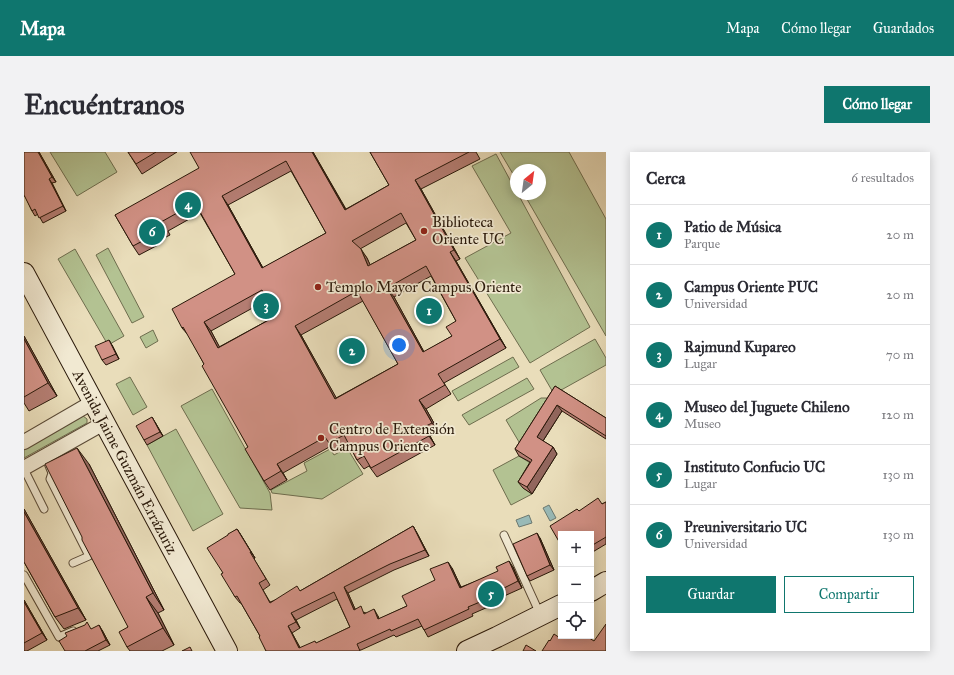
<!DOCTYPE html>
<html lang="es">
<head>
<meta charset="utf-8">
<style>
	:root { --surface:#fff; --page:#f2f2f3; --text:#2b2b33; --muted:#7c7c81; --line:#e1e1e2; --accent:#0f766e }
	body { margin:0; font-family:"IM FELL Great Primer",serif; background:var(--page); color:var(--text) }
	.controls { position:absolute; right:12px; bottom:12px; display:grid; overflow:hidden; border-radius:0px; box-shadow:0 2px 10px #0003 }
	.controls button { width:36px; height:36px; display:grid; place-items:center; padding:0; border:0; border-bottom:1px solid var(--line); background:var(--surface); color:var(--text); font:20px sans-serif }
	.compass { position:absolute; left:486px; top:12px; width:36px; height:36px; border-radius:50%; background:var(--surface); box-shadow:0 2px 10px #0003; rotate:29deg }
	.you { position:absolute; left:375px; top:193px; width:14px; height:14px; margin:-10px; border:3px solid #fff; border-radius:50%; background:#1a73e8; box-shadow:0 0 0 6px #1a73e833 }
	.badge { display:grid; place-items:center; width:26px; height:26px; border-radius:50%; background:var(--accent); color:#fff; font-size:13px; font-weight:700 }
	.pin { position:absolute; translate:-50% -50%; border:2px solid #fff; box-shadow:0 1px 4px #0006 }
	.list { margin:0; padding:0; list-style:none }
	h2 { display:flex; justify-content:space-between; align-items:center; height:52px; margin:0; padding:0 16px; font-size:17px }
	h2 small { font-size:13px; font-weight:400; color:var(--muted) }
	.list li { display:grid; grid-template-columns:26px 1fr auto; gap:12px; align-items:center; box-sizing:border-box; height:60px; padding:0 16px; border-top:1px solid var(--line) }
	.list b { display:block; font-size:15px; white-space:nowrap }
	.list p { margin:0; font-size:13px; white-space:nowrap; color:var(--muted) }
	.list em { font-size:13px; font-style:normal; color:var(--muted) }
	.actions { display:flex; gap:8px; padding:12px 16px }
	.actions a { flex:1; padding:9px 0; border:1px solid var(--accent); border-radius:0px; text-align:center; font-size:14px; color:var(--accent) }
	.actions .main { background:var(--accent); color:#fff }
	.icon { flex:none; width:22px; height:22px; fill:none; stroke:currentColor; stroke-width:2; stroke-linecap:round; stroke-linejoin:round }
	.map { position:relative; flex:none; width:582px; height:499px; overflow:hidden; border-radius:0px }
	header { display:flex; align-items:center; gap:24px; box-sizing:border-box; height:56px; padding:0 20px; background:var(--accent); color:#fff }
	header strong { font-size:19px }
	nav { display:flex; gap:22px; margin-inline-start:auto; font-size:14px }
	.intro { display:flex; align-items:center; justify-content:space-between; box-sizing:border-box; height:96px; padding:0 24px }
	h1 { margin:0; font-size:28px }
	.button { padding:10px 18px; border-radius:0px; background:var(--accent); color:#fff; font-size:14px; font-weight:700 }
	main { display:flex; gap:24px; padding:0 24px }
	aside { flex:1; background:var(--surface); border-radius:0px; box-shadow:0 2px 10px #0003 }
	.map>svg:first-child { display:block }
	.green { fill:#b3c292; stroke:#6e6d4e }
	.water { fill:#99bab7; stroke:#6c7971 }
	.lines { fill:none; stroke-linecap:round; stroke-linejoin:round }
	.lane-casing { stroke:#594935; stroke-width:9 }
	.street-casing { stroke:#594935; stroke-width:16 }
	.secondary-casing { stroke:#291809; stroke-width:22 }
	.lane { stroke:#f1e9d2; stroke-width:7 }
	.street { stroke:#f1e9d2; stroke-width:14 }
	.secondary { stroke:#f1e9d2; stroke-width:20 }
	.wall { fill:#b47d72; stroke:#291809; fill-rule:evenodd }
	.shaded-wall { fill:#92665d; stroke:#291809 }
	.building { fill:#d19185; stroke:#291809; fill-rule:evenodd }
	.poi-dot { fill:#8f2418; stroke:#f1e9d2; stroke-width:1.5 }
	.labels { text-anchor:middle; stroke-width:3.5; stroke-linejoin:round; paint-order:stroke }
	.poi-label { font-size:15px; fill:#291809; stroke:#f1e9d2; text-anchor:start }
	.street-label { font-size:15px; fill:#291809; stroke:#f1e9d2 }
</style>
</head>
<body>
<header>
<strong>Mapa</strong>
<nav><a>Mapa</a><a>Cómo llegar</a><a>Guardados</a></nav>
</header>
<div class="intro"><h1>Encuéntranos</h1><a class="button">Cómo llegar</a></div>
<main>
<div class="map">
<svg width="582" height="499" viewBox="0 0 582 499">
	<rect width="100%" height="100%" fill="#e9ddba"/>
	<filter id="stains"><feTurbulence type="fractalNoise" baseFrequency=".005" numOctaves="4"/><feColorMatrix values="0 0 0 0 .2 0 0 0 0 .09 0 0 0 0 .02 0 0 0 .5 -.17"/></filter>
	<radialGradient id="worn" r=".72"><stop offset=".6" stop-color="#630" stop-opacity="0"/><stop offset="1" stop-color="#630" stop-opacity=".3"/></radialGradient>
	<!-- green -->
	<path class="green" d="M26 0H81L93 20 53 44Z
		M476 0H545L582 67V184L500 42H516V18H492V27Z
		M472 2 492 39V42H494L566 175 506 211 441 106 487 81 448 14Z
		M84 96 120 165 108 171 72 103Z
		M51 97 100 184 84 193 34 107Z
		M129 178 134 189 122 196 116 185Z
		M571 187 582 206V213L530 242 516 218Z
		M489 205 495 215 434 249 428 239Z
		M106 225 123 255 109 263 92 232Z
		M503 226 510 237 445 273 438 263Z
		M188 237 246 341 248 358 216 356 157 254Z
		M517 246H529L498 295 482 268Z
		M59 264 63 267V271L0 306V298Z
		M152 277 199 362 169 379 123 293Z
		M323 296 339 322 298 347 248 341 247 338 283 319 280 311 306 297 310 303Z
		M495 304 511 314 499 336 508 342 487 353 469 318Z"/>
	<!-- water -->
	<path class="water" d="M525 353 532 366 526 369 519 356Z
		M505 363 508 371 495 375 492 368Z"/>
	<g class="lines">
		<!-- lane casing -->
		<g class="lane-casing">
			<path id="lane" d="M21 304 28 321 26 327 65 404 49 411
				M0 317 20 357
				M480 383 516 462
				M0 423 35 485 49 479"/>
		</g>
		<!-- street casing -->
		<g class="street-casing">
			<path id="street" d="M0 290 69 250
				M0 316 80 271"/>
		</g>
		<!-- secondary casing -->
		<g class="secondary-casing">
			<path id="secondary" d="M0 121 203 499
				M567 439 582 430
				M443 499 473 485 537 453"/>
		</g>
		<!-- lane -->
		<use href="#lane" class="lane"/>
		<!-- street -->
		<use href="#street" class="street"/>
		<!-- secondary -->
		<use href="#secondary" class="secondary"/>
	</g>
	<!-- wall -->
	<path class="wall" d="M0 0H15L32 30 28 31 42 59 19 71 14 62 11 64 8 59 2 46 0 44Z
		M104 0H153L118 22Z
		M289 0 322 57 365 33 346 0H452L456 7 397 37 436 107 432 109 482 196 420 231 427 242 402 257 415 280 406 284 411 293 353 325 345 314 340 317 333 308 325 292 311 300 307 294 259 321 263 328 246 338 240 329 224 295 180 212 165 184 158 176 211 122 176 61 144 79 146 83 132 90 134 93 115 103 109 94 91 63ZM267 19 302 81 239 116 204 53ZM382 71 392 88 346 113 343 106 336 97ZM407 124 432 169 428 184 400 200 370 145ZM243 148 252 164 195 195 187 179ZM339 149 374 212 312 246 277 183Z
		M0 184 33 244 5 259 0 251Z
		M88 193 95 207 82 213 78 208Z
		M531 234 582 266V287L538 259 519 289 529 295 533 302 508 342 499 336 494 330 506 310 495 304 491 297Z
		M131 270 139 284 123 293 120 288Z
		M65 312 140 458 134 461 150 493 138 499H106L103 495 104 475Z
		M582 350V392L567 401V382L555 359 578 352Z
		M0 357 62 468 40 477 31 465 0 410Z
		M389 374 393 381 405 404 370 418 324 441 331 457 342 461 354 464 355 467 383 454 411 428 428 416 437 435 489 415 498 436 478 445 480 448 448 462 449 464 404 485 398 474 372 485 370 483 337 498 242 499 236 484 217 451H216L211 445 199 421 204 383 213 377 231 406 230 407 246 433 239 438 246 450 276 439ZM313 447 326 475 293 491 276 496 268 481 276 476 272 468Z
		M516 386 530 418 506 429 503 424Z
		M0 448 23 488 3 499H0Z
		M78 478 86 493 74 499H41Z"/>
	<!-- shaded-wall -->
	<path class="shaded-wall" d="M14 0H15L32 30 28 25Z
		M288 0H289L327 67 321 58Z
		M25 27 28 31 42 59 39 54Z
		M391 28 397 37 436 107 430 98Z
		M198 44 204 53 244 125 238 116Z
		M337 97 343 106 351 123 344 114Z
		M426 100 432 109 482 196 476 187Z
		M363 136 370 145 405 209 399 200Z
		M180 170 187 179 201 205 194 196Z
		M271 174 277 183 318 256 311 247Z
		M0 184 33 244 24 231 0 187Z
		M85 188 88 193 95 207 92 202Z
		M395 248 402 257 415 280 408 271Z
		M533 253 538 259 517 292 513 285Z
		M128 265 131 270 139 284 136 280Z
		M400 275 406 284 411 293 405 284Z
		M529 295 533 302 508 342 503 335Z
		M53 296 65 312 140 458 129 441Z
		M253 312 259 321 263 328 257 319Z
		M0 357 62 468 54 456 0 360Z
		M389 374 393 381 405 404 401 398Z
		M213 377 217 383 231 406 227 400Z
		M513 381 516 386 530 418 526 413Z
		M485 409 489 415 498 436 494 429Z
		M424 410 428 416 440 442 436 436Z
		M320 435 324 441 334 464 330 458Z
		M122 445 134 461 150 493 139 476Z
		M0 448 23 488 18 481 0 450Z
		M350 457 354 464 358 474 354 467Z
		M267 461 272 468 276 476 272 470Z
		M75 473 78 478 86 493 82 488Z
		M264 474 268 481 278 499 275 496Z"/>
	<!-- building -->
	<path class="building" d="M0 0H14L28 25 25 27 39 54 15 66 11 57 8 59 0 43Z
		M104 0H132L112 12Z
		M166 0H288L321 58 365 33 346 0H445L391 28 430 98 426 100 476 187 414 222 421 233 395 248 408 271 400 275 405 284 347 316 340 304 333 308 320 283 305 291 301 285 253 312 257 319 240 329 221 297 224 295 178 214 180 212 159 175 158 176 148 157 211 122 171 51 137 70 139 74 126 81 128 84 109 94 91 63 175 16ZM262 9 302 81 238 116 198 44ZM377 61 392 88 344 114 337 97 328 89ZM402 114 432 169 422 175 428 184 399 200 363 136ZM238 138 252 164 194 196 180 170ZM333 139 374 212 311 247 271 174Z
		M0 187 24 231 0 245Z
		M85 188 92 202 78 208 71 194Z
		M531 234 582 266V284L533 253 513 285 529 295 503 335 494 330 508 308 491 297Z
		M128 265 136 280 120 288 112 274Z
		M53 296 129 441 122 445 139 476 103 495 95 480 104 475 58 388V385L21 312Z
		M574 346 578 352 582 350V385L567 394V382H537V393L526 374 553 357 555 359Z
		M0 360 54 456 31 465 0 410Z
		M389 374 401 398 366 412 320 435 330 458 337 454 340 462 350 457 354 467 383 454 378 444 411 428 406 417 424 410 436 436 474 419 472 415 485 409 494 429 474 439 475 442 444 455 445 457 400 478 394 467 367 479 366 477 333 492 336 499H242L235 485 236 484 213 444 211 445 197 422 199 421 183 396 204 383V382L213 377 227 400H226L242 427 235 431 246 451 273 434 276 439ZM310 440 326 475 292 491 291 489 275 496 264 474 272 470 267 461Z
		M513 381 526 413 503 424 489 392Z
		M0 450 18 481 0 491Z
		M63 470 67 477 75 473 82 488 61 499H41L35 489 43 484 41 481 61 473Z
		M582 472V499H518L525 488 526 489 530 482 536 486 537 484H562L570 489Z
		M502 493 512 499H499Z
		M166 495 168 499H158Z"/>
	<!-- markers -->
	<g class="poi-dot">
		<circle cx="400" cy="79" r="4"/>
		<circle cx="294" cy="135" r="4"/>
		<circle cx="297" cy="286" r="4"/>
	</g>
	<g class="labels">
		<!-- poi labels -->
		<g class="poi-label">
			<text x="408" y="75">Biblioteca<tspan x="408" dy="17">Oriente UC</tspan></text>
			<text x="302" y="140">Templo Mayor Campus Oriente</text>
			<text x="305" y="282">Centro de Extensión<tspan x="305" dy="17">Campus Oriente</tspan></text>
		</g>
		<!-- street labels -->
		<g class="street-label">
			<text transform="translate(101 310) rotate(62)" y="5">Avenida Jaime Guzmán Errázuriz</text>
		</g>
	</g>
	<rect width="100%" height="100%" filter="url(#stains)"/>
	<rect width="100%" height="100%" fill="url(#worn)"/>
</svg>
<div class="controls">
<button>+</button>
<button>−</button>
<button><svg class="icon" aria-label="locate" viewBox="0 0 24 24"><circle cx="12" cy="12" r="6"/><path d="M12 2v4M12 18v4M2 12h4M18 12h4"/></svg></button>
</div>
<svg class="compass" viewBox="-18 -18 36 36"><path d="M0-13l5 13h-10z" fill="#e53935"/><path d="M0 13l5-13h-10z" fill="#7c7c81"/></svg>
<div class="you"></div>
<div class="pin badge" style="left:405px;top:159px">1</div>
<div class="pin badge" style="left:328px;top:199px">2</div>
<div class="pin badge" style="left:242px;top:154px">3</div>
<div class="pin badge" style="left:164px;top:53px">4</div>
<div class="pin badge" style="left:467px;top:442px">5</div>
<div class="pin badge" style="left:128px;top:80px">6</div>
</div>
<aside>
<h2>Cerca<small>6 resultados</small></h2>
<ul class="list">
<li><span class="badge">1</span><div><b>Patio de Música</b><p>Parque</p></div><em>20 m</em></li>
<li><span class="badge">2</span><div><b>Campus Oriente PUC</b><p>Universidad</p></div><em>20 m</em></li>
<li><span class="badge">3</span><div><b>Rajmund Kupareo</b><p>Lugar</p></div><em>70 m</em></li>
<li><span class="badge">4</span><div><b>Museo del Juguete Chileno</b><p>Museo</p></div><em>120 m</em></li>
<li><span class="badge">5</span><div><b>Instituto Confucio UC</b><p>Lugar</p></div><em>130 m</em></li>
<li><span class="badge">6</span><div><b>Preuniversitario UC</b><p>Universidad</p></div><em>130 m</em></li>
</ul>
<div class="actions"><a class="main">Guardar</a><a>Compartir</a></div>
</aside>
</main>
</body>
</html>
